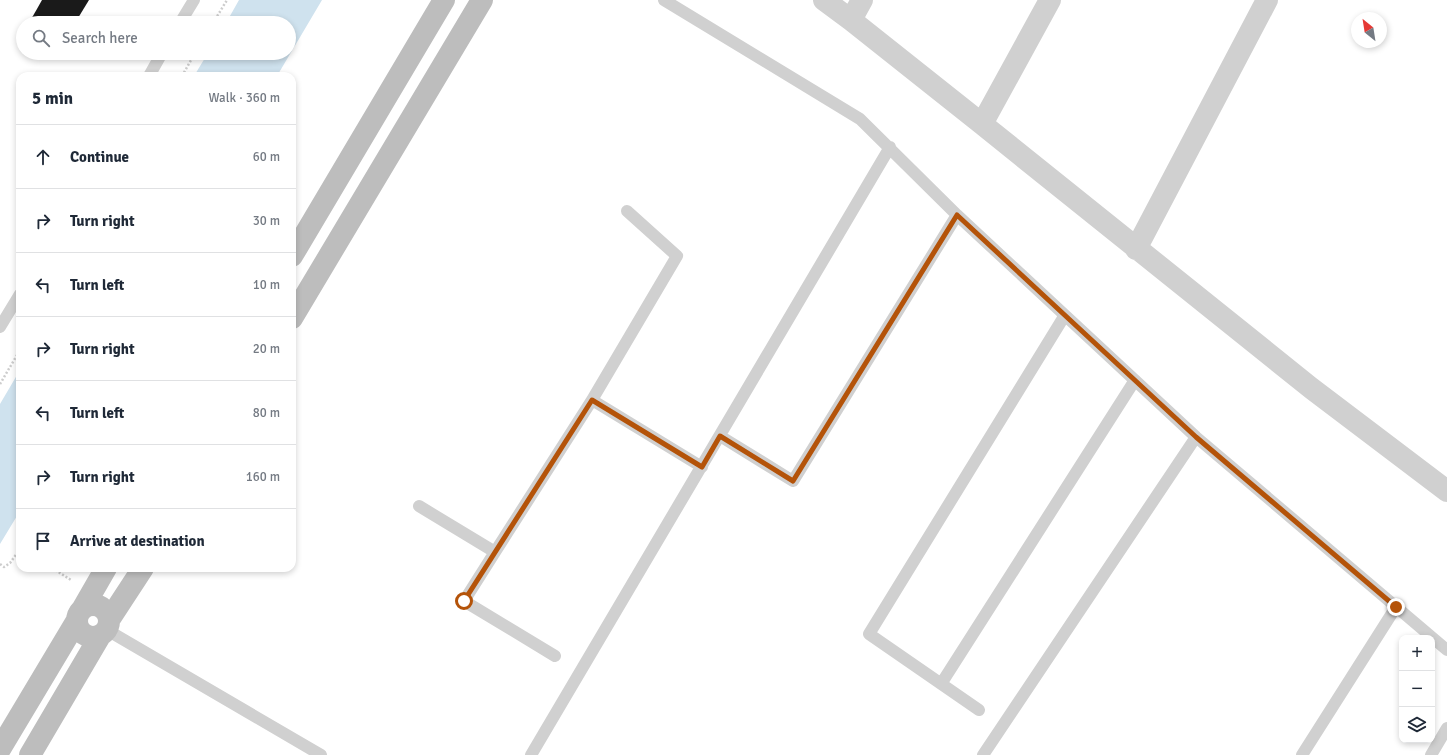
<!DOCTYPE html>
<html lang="en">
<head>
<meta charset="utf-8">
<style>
	:root { --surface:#fff; --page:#f6f6f7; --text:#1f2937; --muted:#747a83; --line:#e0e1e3 }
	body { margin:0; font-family:Signika,sans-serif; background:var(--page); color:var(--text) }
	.controls { position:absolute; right:12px; bottom:12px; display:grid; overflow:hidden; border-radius:8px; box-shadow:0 2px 6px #0003 }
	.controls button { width:36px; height:36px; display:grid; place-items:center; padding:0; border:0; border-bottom:1px solid var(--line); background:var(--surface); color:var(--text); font:20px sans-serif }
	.compass { position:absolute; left:1351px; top:12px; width:36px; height:36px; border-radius:50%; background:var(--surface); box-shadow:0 2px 6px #0003; rotate:330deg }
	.stop { position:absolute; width:12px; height:12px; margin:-9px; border:3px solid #b45309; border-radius:50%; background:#fff }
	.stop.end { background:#b45309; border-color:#fff; box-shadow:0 1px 4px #0008 }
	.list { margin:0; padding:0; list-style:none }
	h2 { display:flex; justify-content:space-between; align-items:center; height:52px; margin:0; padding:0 16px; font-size:17px }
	h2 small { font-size:13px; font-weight:400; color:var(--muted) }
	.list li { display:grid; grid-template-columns:26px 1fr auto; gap:12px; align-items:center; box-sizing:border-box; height:64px; padding:0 16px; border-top:1px solid var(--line) }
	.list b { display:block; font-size:15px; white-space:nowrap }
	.list em { font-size:13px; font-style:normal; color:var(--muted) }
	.icon { flex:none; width:22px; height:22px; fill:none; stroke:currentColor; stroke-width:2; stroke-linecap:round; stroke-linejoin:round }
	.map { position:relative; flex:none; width:1447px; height:755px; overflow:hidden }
	.search { position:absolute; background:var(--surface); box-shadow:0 2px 6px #0003; left:16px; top:16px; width:280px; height:44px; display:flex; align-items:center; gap:10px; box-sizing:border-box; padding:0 14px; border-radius:22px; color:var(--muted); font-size:15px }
	.panel { position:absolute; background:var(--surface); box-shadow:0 2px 6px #0003; left:16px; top:72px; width:280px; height:500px; border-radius:12px }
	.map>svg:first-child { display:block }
	.water { fill:#cfe2ee }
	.building { fill:#1a1a1a }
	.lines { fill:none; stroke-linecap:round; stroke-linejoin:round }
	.path { stroke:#cdcdcd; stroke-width:2.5; stroke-dasharray:2 2; stroke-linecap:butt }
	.service { stroke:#d0d0d0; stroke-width:12 }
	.minor { stroke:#d0d0d0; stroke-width:22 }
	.secondary { stroke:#bdbdbd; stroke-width:22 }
	.route { stroke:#b45309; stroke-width:5 }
</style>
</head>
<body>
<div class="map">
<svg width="1447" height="755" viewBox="0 0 1447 755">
	<rect width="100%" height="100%" fill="#fff"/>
	<!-- water -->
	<path class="water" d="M239 0H322L277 76H194L208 53H289V23H226Z
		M20 370V511L0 544V404Z"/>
	<!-- building -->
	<path class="building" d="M42 0H89L75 23H29Z"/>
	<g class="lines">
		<!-- path -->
		<path class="path" d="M213 23 227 0
			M182 76 195 53
			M0 384 20 350
			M0 564 4 567 10 563 20 549
			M52 568 71 580"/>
		<!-- service -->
		<path class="service" d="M664 0 860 119 957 215 1196 437 1447 650
			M180 23 194 0
			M149 76 162 53
			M0 327 20 294
			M592 400 702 467
			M720 436 793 481 957 215
			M419 506 495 552 592 400 677 256 627 211
			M495 552 464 601 555 656
			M107 630 321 755
			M941 684 1135 380
			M979 710 869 634 1065 315
			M531 755 890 147
			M983 755 1196 437
			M1302 755 1396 607
			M1431 755 1447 728"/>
		<!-- minor -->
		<path class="minor" d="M824 0 851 20 982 124 1311 388 1447 491
			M851 20 862 0
			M982 124 1050 0
			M1136 249 1267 0"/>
		<!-- secondary -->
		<path class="secondary" d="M292 256 444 0
			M292 318 482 0
			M77 621a16 16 0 1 1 32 0a16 16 0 1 1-32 0Z
			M83 608 106 568
			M109 620 143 568
			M0 749 76 622
			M30 755 100 636"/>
	</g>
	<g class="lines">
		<!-- route -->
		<path class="route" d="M464 601 592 400 702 467 720 436 793 481 957 215 1196 437 1396 607"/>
	</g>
</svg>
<div class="controls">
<button>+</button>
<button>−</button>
<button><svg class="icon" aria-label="layers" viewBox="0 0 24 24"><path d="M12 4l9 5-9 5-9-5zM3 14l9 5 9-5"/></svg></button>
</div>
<svg class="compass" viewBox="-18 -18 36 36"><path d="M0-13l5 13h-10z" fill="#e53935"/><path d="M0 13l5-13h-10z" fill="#747a83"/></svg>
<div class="stop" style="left:464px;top:601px"></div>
<div class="stop end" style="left:1396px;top:607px"></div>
<div class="search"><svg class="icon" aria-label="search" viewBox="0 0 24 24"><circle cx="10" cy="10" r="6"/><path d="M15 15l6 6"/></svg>Search here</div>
<section class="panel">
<h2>5 min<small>Walk · 360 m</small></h2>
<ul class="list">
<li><svg class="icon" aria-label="ahead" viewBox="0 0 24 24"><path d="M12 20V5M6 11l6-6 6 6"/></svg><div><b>Continue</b></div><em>60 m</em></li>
<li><svg class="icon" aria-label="right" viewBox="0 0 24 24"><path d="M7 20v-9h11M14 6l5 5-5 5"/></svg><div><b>Turn right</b></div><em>30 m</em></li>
<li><svg class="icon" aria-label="left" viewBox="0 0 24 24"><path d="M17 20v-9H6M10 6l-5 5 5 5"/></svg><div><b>Turn left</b></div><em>10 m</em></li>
<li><svg class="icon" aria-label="right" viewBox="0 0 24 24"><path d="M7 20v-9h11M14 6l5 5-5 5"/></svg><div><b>Turn right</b></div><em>20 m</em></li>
<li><svg class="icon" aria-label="left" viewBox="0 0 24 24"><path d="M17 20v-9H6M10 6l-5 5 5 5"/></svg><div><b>Turn left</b></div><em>80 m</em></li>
<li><svg class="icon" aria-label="right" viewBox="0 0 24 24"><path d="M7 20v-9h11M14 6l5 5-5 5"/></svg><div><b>Turn right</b></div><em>160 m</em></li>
<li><svg class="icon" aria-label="arrive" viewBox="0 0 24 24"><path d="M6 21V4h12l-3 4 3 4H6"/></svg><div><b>Arrive at destination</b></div></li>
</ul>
</section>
</div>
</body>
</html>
